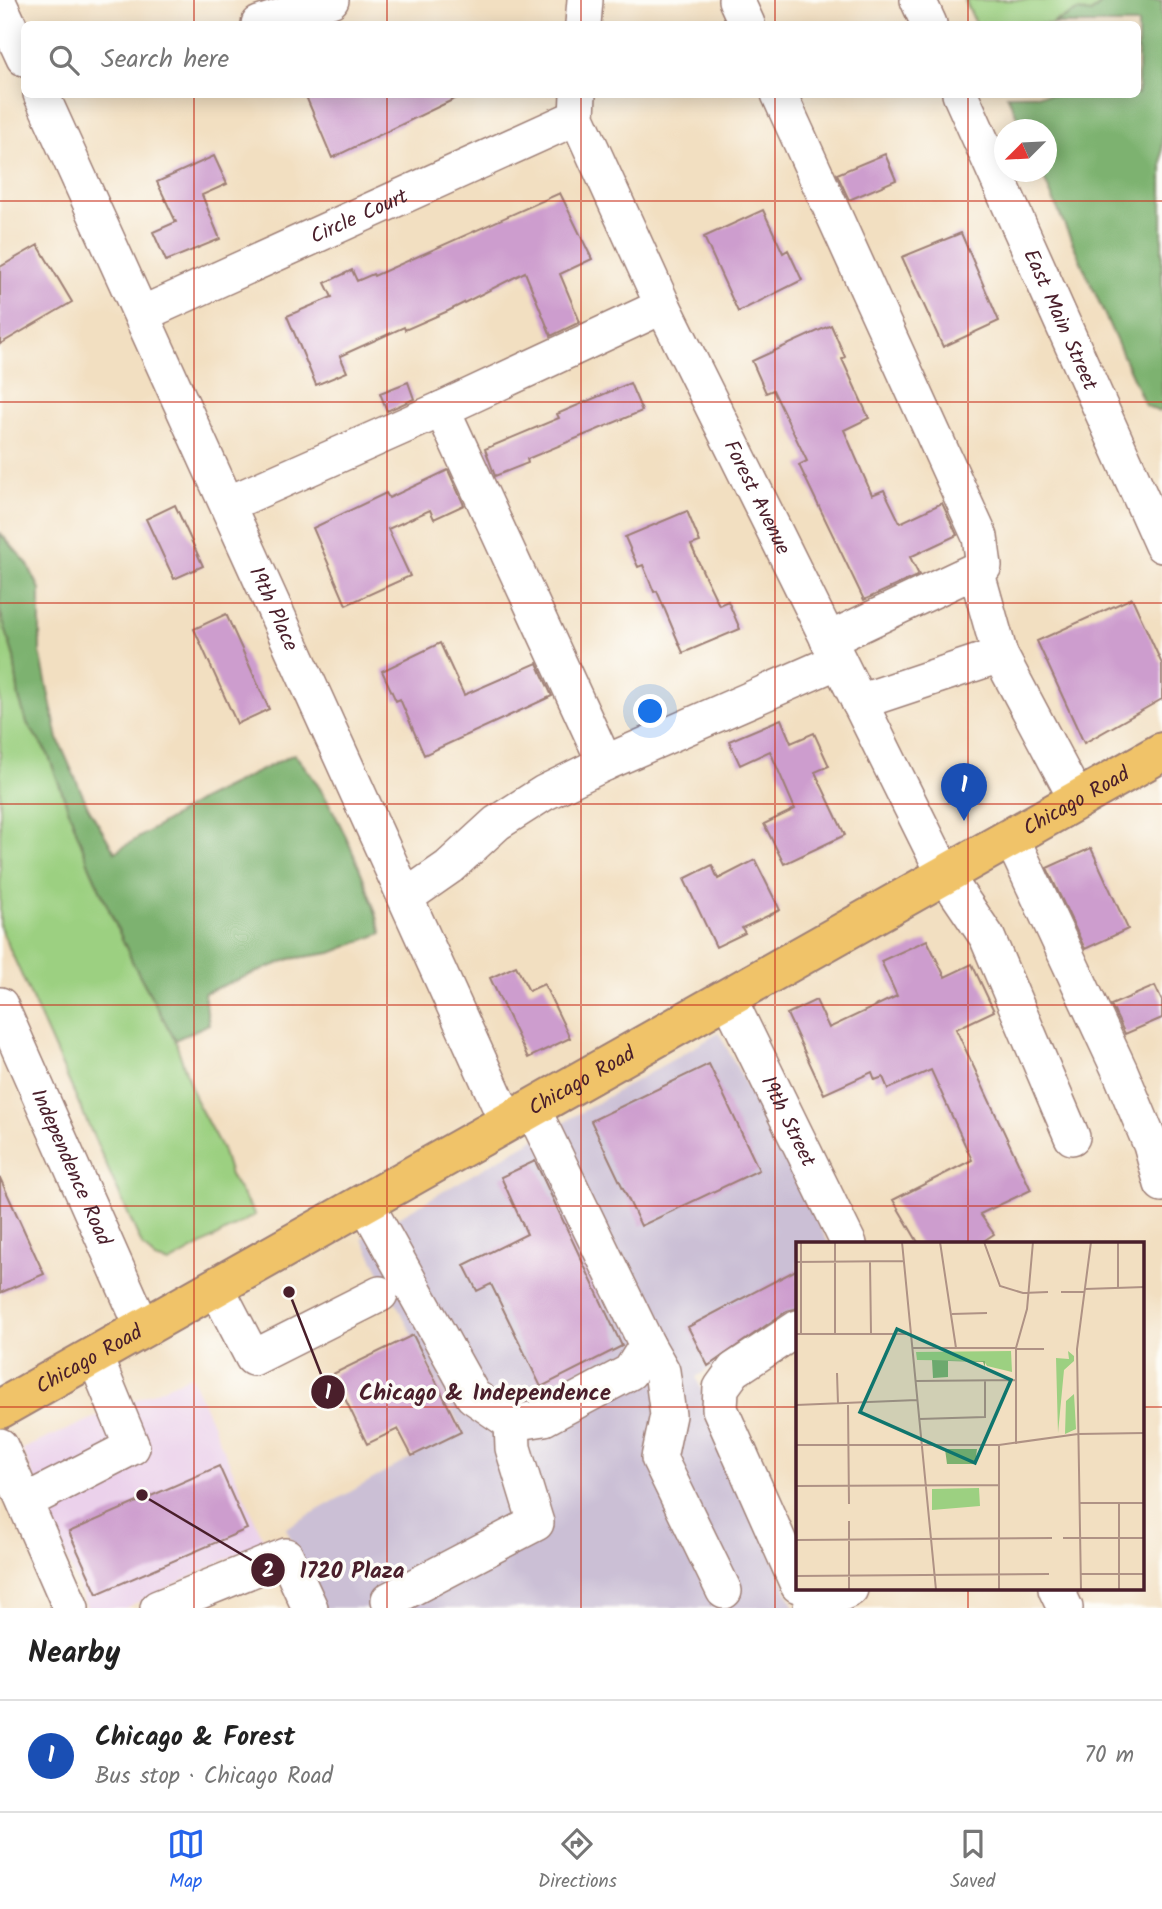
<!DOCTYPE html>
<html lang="en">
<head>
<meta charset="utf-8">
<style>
	:root { --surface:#fff; --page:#f2f2f2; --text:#222; --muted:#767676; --line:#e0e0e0; --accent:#2563eb }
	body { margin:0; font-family:Kalam,sans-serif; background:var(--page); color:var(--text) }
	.compass { position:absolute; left:994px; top:119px; width:63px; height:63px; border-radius:50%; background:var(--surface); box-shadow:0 4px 18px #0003; rotate:246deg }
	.you { position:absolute; left:651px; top:712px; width:24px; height:24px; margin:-18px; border:5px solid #fff; border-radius:50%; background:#1a73e8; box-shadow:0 0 0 10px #1a73e833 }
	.badge { display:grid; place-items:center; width:46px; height:46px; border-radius:50%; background:var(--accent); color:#fff; font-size:23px; font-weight:700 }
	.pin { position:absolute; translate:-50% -58px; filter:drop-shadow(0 2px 4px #0008) }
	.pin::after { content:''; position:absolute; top:37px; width:24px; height:21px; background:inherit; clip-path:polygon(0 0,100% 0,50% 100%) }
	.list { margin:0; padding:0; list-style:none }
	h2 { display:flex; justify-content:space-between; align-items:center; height:91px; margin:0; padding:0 28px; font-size:30px }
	h2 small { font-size:23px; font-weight:400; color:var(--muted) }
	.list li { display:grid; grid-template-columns:46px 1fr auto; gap:21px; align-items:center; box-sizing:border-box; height:112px; padding:0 28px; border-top:2px solid var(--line) }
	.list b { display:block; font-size:26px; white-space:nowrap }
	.list p { margin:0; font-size:23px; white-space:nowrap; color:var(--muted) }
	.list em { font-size:23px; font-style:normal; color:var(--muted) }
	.icon { flex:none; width:38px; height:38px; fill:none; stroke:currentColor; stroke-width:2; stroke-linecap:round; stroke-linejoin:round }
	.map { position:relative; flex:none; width:1162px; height:1608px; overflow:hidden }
	.search { position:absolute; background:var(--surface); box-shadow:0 4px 18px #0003; left:21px; right:21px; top:21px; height:77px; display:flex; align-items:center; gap:18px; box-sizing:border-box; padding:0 24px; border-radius:10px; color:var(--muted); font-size:26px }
	.sheet { height:203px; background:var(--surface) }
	nav { display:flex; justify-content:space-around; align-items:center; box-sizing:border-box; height:98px; border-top:2px solid var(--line); background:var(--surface); font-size:19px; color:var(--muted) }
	nav a { display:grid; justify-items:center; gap:4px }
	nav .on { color:var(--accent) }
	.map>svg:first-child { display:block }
	.built { fill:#ebd1eb }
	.industrial { fill:#cbbfd5 }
	.green { fill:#9cd081; stroke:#737856; stroke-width:2 }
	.forest { fill:#7db26f; stroke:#64684d; stroke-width:2 }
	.building { fill:#cd9dce }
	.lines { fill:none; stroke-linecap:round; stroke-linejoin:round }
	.minor-casing { stroke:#9e7f76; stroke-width:38 }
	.major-casing { stroke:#9e7f76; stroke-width:42 }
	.minor { stroke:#fff; stroke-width:35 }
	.major { stroke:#f0c369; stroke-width:38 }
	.grid { fill:none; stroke:#c8321e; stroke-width:2; stroke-opacity:0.55 }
	.labels { text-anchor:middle; stroke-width:7; stroke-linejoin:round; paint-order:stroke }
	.street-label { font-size:21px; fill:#4a1f2b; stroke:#fdfcf7 }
	.inset-road { fill:none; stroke:#af9285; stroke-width:2 }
	.view { fill:#0f766e; fill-opacity:0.15; stroke:#0f766e; stroke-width:3.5 }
	.inset-edge { fill:none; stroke:#4a1f2b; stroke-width:3.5 }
	.leader { fill:none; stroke:#4a1f2b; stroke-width:2.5 }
	.callout-dot { fill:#4a1f2b; stroke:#fdfcf7; stroke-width:2.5 }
	.mark-label { font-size:21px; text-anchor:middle; font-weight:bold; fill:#fff }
	.callout-label { font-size:23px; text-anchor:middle; font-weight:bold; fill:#4a1f2b; stroke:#fdfcf7; stroke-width:7; stroke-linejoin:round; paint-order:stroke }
</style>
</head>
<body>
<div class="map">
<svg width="1162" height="1608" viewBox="0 0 1162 1608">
	<rect width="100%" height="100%" fill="#fdfcf7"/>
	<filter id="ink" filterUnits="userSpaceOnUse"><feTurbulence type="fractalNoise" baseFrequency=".0143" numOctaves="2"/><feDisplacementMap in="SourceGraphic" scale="14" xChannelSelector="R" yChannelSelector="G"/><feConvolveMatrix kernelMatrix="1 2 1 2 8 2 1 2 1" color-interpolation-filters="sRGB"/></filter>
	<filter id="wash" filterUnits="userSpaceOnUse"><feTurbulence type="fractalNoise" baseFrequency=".00686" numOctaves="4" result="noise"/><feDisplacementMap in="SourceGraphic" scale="28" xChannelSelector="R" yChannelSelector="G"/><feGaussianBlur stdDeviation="1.57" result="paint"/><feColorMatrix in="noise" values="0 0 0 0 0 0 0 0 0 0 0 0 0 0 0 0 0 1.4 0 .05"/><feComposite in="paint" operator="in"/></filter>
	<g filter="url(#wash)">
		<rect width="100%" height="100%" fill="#f2dfc1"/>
		<!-- built -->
		<path class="built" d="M191 1376 264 1541 125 1608H87L22 1449Z"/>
		<!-- industrial -->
		<path class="industrial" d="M719 1033 829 1244H798V1313L696 1377 794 1608H321L286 1528 462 1429 362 1238Z"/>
		<!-- green -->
		<path class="green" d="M965 0H1105L1091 13 1056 20 1052 24H976Z
			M0 611 14 657 19 698 27 723 48 754 90 867 133 963 175 1040 195 1099 222 1149 230 1175 255 1215 169 1263 155 1259 142 1245 0 927Z"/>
		<!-- forest -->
		<path class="forest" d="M1105 0H1162V410L1159 412 1145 405 1041 172H1046V130L1023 129 1007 95 1138 94V24H1052L1077 11 1091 13Z
			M0 533 27 563 40 589V652L58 739 88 807 115 852 201 800 294 754C334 797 365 876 382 933L331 953 290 959 204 993 209 1024 175 1040 133 963 90 867 48 754 27 723 19 698 14 657 0 611Z"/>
		<g id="blocks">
			<!-- building -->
			<path class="building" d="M305 94H465L332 158Z
				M885 154 896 180 849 200 837 174Z
				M214 156 227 184 202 195 220 239 166 261 153 232 176 222 157 182Z
				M560 193 592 259 560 274 580 322 551 336 525 272 448 311 405 330 404 327 340 356 347 372 316 385 287 316 332 297 325 283 352 270 357 281 373 274 374 276Z
				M763 210 783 253 788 250 802 280 738 312 704 237Z
				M961 233 999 321 943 347 902 257Z
				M38 245 72 302 0 344V267Z
				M831 325 845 357 842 359 869 418 844 430 872 495 884 490 900 523 942 503 957 535 910 557 919 575 864 600 799 465 807 461 773 390 766 393 752 361Z
				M408 382 414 399 387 411 380 393Z
				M630 383 642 411 527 459 528 463 495 476 485 449 559 418 557 414Z
				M448 470 464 505 434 519 430 510 388 529 410 576 346 605 313 528 386 493 389 498Z
				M175 505 203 566 174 579 146 519Z
				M687 511 700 542 691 545 703 572 719 605 728 601 740 629 683 653 657 591 654 592 643 565 638 567 625 537Z
				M1132 598 1162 664V699L1084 743 1037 641Z
				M226 614 269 709 237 724 194 629Z
				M440 643 464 695 537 663 552 696 424 755 400 699 396 701 382 671Z
				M781 719 791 743 814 733 829 766 815 772 845 835 784 864 764 824 795 809 770 751 740 765 729 741Z
				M1091 848 1128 929 1085 949 1047 868Z
				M755 860 780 910 742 928 745 933 716 947 684 879 712 865 718 879Z
				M927 940 945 977 972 964 994 1011 956 1029 1031 1190 980 1214 994 1234 979 1244H919L893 1200 972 1160 931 1070 888 1089 883 1077 875 1080 872 1072 824 1094 787 1014 816 1000 829 1028 897 996 881 961Z
				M516 966 529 991 544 984 570 1038 528 1058 490 978Z
				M1155 986 1162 1001V1018L1125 1034 1111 1005Z
				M709 1064 759 1170 641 1226 591 1121Z
				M535 1161 622 1346 541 1387 491 1284 477 1291 464 1265 527 1234 501 1177Z
				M0 1178 44 1274 0 1293Z
				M798 1269V1308L787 1311 708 1366 688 1327Z
				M413 1335 461 1432 412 1456 398 1429 367 1444 333 1374Z
				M219 1466 247 1529 97 1594 69 1532Z"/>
		</g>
	</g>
	<g filter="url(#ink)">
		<use href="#blocks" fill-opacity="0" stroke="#9e7f76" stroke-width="2"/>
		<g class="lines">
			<!-- minor casing -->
			<g class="minor-casing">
				<g id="minor">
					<path d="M736 0 747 24"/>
					<path d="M918 0 929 24"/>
					<path d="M0 6 24 58"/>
					<path d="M259 24 331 0"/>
					<path d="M583 24 585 0"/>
					<path id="s1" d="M41 94 507 1122"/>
					<path id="s2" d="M578 94 577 117 663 306 945 875 987 937 1072 1137"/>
					<path d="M779 94 980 537 984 566 828 640"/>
					<path id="s3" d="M960 94 1162 545"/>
					<path id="s4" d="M142 314 577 117"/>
					<path d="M442 409 605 763"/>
					<path d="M228 504 442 409 663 306"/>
					<path d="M976 570 1000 655"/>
					<path d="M859 702 1000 655 1077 800"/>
					<path d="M1011 837 1120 1071 1151 1145 1162 1184"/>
					<path d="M406 897 449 867 497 823 544 793 605 763 838 661"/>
					<path id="s5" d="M728 997 849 1244"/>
					<path id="s6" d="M0 1005 143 1328"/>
					<path d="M365 1202 473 1396 512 1423 544 1418 630 1372 647 1345 532 1108"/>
					<path d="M216 1287 253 1358 380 1294"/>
					<path d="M798 1328 734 1370 721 1388 720 1409 798 1585"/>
					<path d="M647 1345 662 1371 668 1415 659 1458 724 1591"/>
					<path d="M0 1446 71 1608"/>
					<path d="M25 1502 132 1447 94 1355"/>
					<path d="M1056 1589 1065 1608"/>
					<path d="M389 1600 536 1523 513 1448 512 1423"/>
					<path d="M158 1608 286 1556 310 1608"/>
					<path d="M811 1608 850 1589"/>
				</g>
			</g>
			<!-- major casing -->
			<g class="major-casing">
				<g id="major">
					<path id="s7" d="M0 1409 1162 752"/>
				</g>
			</g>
			<!-- minor -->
			<use href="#minor" class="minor"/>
			<!-- major -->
			<use href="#major" class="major"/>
		</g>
	</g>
	<!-- grid -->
	<path class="grid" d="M194 0V24M387 0V24M581 0V24M775 0V24M968 0V24M194 94V1608M387 94V1608M581 94V1608M775 94V1608M968 94V1244M0 201H1162M0 402H1162M0 603H1162M0 804H1162M0 1005H1162M0 1206H1162M0 1407H798M1143 1407H1162M968 1589V1608"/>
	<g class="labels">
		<!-- street labels -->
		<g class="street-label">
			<text dy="7" stroke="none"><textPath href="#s4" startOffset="238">Circle Court</textPath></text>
			<text dy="7" stroke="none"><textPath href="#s3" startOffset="247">East Main Street</textPath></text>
			<text dy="7" stroke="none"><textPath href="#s2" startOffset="444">Forest Avenue</textPath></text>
			<text dy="7" stroke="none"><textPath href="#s1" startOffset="565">19th Place</textPath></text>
			<text dy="7" stroke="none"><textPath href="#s7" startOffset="1236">Chicago Road</textPath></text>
			<text dy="7" stroke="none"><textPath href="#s7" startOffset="668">Chicago Road</textPath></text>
			<text dy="7" stroke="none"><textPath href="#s5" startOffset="138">19th Street</textPath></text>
			<text dy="7" stroke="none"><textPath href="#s6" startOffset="177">Independence Road</textPath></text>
			<text dy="7" stroke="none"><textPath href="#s7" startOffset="102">Chicago Road</textPath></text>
		</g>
	</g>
	<!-- overview -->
	<g transform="translate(796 1242)">
		<rect width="348" height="348" fill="#f2dfc1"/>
		<path d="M215 109 216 130 191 124 188 119 121 118 120 110ZM272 109 278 114V119L268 128 262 191 260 116 273 117ZM278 152 280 187 269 192 270 159ZM183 246 184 264 136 268V247Z" fill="#9cd081"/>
		<path d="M136 118 189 119V125L187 120 152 119V135L137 136ZM149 207H181L179 222H151Z" fill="#7db26f"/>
		<path class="inset-road" d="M5 0V92M106 0 140 348M144 0 160 106M188 0 204 44 227 51 252 50M0 20 108 19M74 20 75 91M322 45V0M289 47 349 45M265 50H288M156 72 191 71M39 91V0M0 92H115M116 106H220M220 107H248M41 131 42 162M120 139 220 138M0 163 121 158M52 163 53 262M123 177 189 175V138M220 202V106L231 67 237 0M0 203H203L282 192 349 191M203 203V348M0 244 203 243M283 261H349M323 261V348M53 279V348M267 296H349M0 298 256 296M285 332H349M0 334 253 332M285 348 281 107 295 0"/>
		<path class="view" d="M101 87 215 138 179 221 64 170Z"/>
		<rect width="348" height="348" class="inset-edge"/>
	</g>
	<!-- callouts -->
	<path class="leader" d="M289 1292L328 1392M142 1495L268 1570"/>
	<g class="callout-dot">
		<circle cx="289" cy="1292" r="7"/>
		<circle cx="142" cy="1495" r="7"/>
		<circle cx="328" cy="1392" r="18"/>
		<circle cx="268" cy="1570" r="18"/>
	</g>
	<g class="mark-label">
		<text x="328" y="1399">1</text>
		<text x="268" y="1577">2</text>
	</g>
	<g class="callout-label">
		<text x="485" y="1400">Chicago &amp; Independence</text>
		<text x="352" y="1578">1720 Plaza</text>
	</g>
</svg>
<svg class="compass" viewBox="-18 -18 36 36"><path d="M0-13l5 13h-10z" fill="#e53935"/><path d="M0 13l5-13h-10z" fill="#767676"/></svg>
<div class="you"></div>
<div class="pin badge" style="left:964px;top:821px;background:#1a4fb4">1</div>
<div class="search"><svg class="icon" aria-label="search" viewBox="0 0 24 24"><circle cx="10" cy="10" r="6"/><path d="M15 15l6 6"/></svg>Search here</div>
</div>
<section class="sheet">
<h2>Nearby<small></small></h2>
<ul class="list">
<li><span class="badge" style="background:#1a4fb4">1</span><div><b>Chicago &amp; Forest</b><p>Bus stop · Chicago Road</p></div><em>70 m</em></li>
</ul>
</section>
<nav>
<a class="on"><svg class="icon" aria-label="map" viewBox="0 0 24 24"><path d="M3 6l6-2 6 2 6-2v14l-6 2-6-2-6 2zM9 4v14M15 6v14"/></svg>Map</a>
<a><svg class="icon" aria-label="directions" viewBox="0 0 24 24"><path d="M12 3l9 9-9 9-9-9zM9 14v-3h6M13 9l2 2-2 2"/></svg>Directions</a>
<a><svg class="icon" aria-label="saved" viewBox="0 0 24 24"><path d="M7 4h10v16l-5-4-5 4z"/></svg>Saved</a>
</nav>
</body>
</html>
